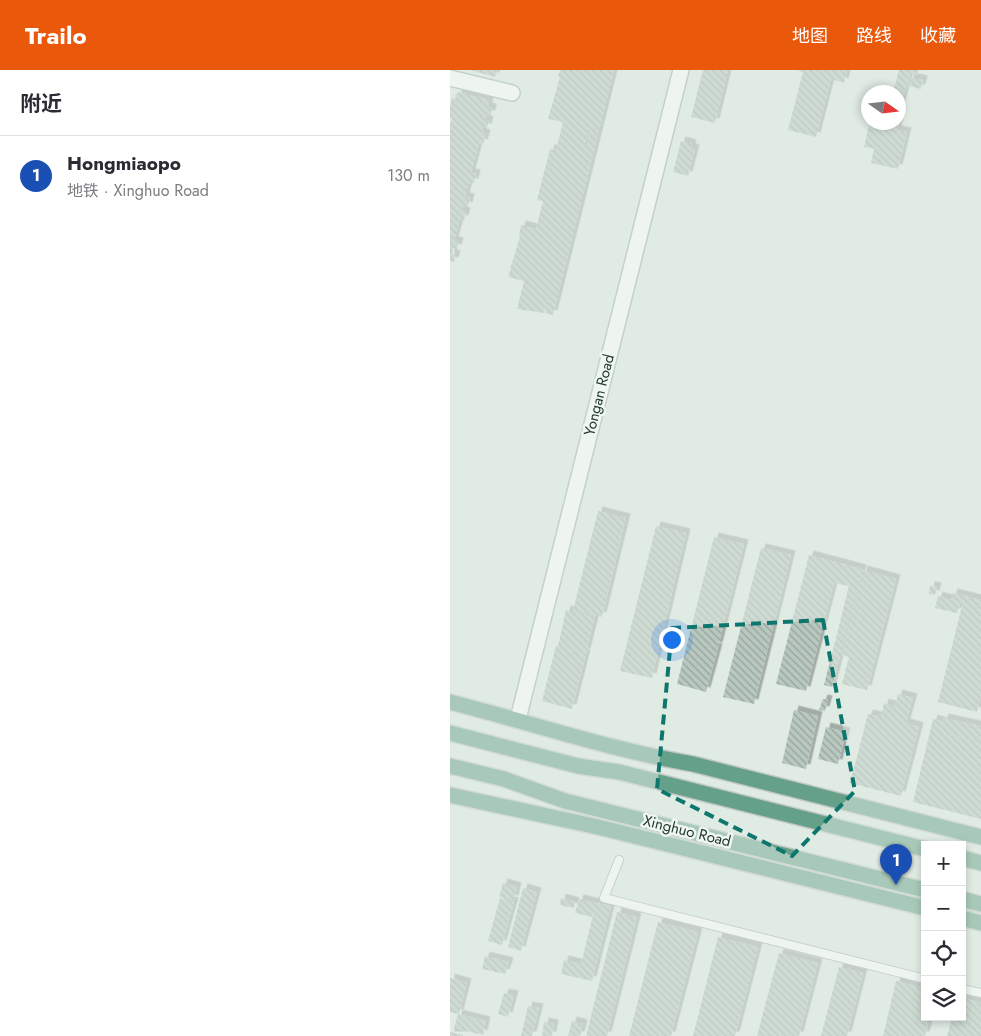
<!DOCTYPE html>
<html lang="zh">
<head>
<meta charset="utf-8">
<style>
	:root { --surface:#fff; --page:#f7f7f7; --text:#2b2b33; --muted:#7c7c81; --line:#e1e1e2; --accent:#ea580c }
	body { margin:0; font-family:Jost,"Noto Sans SC",sans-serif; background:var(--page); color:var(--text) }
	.controls { position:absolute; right:15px; bottom:15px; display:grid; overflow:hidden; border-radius:0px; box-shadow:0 2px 8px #0003 }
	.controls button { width:45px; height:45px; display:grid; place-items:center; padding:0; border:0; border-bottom:1px solid var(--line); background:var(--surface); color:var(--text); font:25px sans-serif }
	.compass { position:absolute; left:411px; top:15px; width:45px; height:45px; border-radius:50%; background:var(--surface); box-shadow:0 2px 8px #0003; rotate:104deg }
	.you { position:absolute; left:221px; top:569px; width:18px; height:18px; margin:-12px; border:4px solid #fff; border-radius:50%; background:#1a73e8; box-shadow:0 0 0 8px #1a73e833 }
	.badge { display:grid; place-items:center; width:32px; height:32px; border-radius:50%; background:var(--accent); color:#fff; font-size:16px; font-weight:700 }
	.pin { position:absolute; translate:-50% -41px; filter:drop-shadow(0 1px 2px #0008) }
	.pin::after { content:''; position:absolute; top:26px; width:18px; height:15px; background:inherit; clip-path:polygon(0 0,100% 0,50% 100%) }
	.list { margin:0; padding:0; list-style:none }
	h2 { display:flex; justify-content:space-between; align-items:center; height:65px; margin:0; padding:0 20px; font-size:21px }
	h2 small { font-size:16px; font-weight:400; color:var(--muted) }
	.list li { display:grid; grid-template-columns:32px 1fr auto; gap:15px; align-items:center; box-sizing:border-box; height:80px; padding:0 20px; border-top:1px solid var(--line) }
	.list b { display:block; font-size:19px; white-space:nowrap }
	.list p { margin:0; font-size:16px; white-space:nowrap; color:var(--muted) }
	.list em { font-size:16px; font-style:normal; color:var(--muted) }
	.icon { flex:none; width:28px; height:28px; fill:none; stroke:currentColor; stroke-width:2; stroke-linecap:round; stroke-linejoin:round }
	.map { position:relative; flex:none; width:531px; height:966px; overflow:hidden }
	header { display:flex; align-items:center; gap:30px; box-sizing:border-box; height:70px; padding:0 25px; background:var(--accent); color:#fff }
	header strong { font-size:24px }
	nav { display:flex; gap:28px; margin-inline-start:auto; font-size:18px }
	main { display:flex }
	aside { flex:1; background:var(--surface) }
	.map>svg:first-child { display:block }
	.building { fill:url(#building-back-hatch); fill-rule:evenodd; filter:url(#shadow) }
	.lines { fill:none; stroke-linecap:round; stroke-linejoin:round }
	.service-casing { stroke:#a3b2aa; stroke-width:10 }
	.minor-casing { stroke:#a3b2aa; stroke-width:18 }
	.tertiary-casing { stroke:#a3b2aa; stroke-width:18 }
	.primary-casing { stroke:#c1c8c5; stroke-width:18 }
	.service { stroke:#fff; stroke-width:8 }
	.minor { stroke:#fff; stroke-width:15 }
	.tertiary { stroke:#fff; stroke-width:15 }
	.primary { stroke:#65a088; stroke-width:15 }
	.marked { fill:none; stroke:#0f766e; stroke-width:4; stroke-dasharray:10 6; stroke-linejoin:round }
	.labels { text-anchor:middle; stroke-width:5; stroke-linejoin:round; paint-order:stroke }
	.street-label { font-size:15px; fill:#213a30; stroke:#f0f7f2 }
</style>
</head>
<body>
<header>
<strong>Trailo</strong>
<nav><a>地图</a><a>路线</a><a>收藏</a></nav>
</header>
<main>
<aside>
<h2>附近<small></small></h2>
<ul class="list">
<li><span class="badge" style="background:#1a4fb4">1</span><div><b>Hongmiaopo</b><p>地铁 · Xinghuo Road</p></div><em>130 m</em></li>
</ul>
</aside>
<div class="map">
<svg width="531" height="966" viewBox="0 0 531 966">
	<defs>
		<pattern id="building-back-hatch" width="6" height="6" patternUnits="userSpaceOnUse" patternTransform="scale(1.25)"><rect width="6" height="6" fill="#b8c8bf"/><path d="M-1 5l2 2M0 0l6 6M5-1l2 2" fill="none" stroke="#95a39c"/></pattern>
		<filter id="shadow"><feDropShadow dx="4.5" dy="-4.5" stdDeviation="0" flood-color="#0004"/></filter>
	</defs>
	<rect width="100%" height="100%" fill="#e0ebe4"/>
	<!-- building -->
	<path class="building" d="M20 0H47L45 7Z
		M110 0H154L152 10 154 0H164L103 245 95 243 102 209 95 235 96 236 94 243 67 239 74 211 58 207 70 166 69 165 71 155 86 159 93 131 87 130 100 79 106 80 113 52 98 49 110 7H108ZM139 57H140L135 85 136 78 134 77Z
		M253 0H278L265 53 241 47Z
		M346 0H390L389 7 391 0H397L394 13 381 9 366 67 338 60 353 2Z
		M449 0H468L467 5 460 3 450 38H448V22H443Z
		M460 7 473 10 471 19 458 16Z
		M8 22 39 30 38 37 42 38 41 45 37 44 36 50 39 51 37 58 33 57 32 63 36 64 33 74 29 73 21 103 26 104 24 113 19 112 15 127 20 128 18 137 13 135 12 141 16 142 14 150 10 149 4 171 9 172 7 179 3 178 2 184 6 185 4 192 0 191V54L2 48 0 47V36L2 28 6 29Z
		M448 39 452 40 449 52H448Z
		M435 52H449L447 60 457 62 448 99 421 93 424 79 414 77 419 54 434 57Z
		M231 71 242 74 241 78 245 79 238 106 223 102Z
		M148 441 176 448 152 547 123 540Z
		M206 456 236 463 202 608 170 601Z
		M264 467 294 474 268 577 250 573 268 578 256 622 227 614Z
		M311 478 341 485 304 634 273 627Z
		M359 485 412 499 382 617 374 615 399 516 384 513 356 621 326 614Z
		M413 500 446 509 417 620 392 614 399 587 392 585ZM418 508H419L401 576V575Z
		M480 516 487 517 485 525 479 524Z
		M503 523 531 530V624L527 642 488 632 513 532 511 531 507 543 485 538 488 526 501 530Z
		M116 540 145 547 136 583 108 576Z
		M106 576 136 584 122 639 92 631Z
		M448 624 463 628 456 653 469 657 451 726 400 713 418 644 440 649 431 646 434 633 445 636Z
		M373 629 378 630 375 641 369 640Z
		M344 640 368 646 356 699 332 693Z
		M494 648 531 656V671L491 663 531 673V749L463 732 483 649 493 652Z
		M376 657 396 662 388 694 368 689Z
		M53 813 67 817 64 830 49 827Z
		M73 818 87 822 71 881 58 877Z
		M50 828 64 832 52 875 38 871Z
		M111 828 125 832 124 838 110 835Z
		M129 829 146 833 142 847 125 843Z
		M146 833 161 836 142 911 111 904 114 890 131 894Z
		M167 842 187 847 157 966H136Z
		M208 852 248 862 221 966H179Z
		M268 867 308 877 285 966H243Z
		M329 883 368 893 349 966H307Z
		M35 886 59 892 55 904 32 899Z
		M389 897 413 903 397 966H371Z
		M0 908 17 913 9 944 0 942Z
		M446 911 475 919V947H480L475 966H433Z
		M54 923 64 925 58 947 48 944Z
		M512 928 531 933V966H497L502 947H512Z
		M78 936 89 938 82 966H71Z
		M8 944 36 951 33 965 4 958Z
		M122 951 133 954 130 966H118Z
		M94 952 104 954 102 966H92Z
		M0 962 13 965V966H0Z"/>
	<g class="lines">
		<!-- service casing -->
		<g class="service-casing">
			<path id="service" d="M169 790 154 828 475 909
				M512 919 531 923"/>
		</g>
		<!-- minor casing -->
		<g class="minor-casing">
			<path id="minor" d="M0 8 62 23"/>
		</g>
		<!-- tertiary casing -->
		<g class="tertiary-casing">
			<path id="tertiary" d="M68 649 231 0"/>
		</g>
		<!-- primary casing -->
		<g class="primary-casing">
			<path id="primary" d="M0 632C82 653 160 680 243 694L531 767
				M0 663 128 696 169 702 475 779
				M0 696 54 709 115 731 475 820
				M0 725 148 757 475 838
				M512 788 531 793
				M512 829 531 834
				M512 848 531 853"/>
		</g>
		<!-- service -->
		<use href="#service" class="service"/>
		<!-- minor -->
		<use href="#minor" class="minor"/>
		<!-- tertiary -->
		<use href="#tertiary" class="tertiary"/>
		<!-- primary -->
		<use href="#primary" class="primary"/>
	</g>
	<!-- marked area -->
	<path d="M0 0H531V966H0ZM373 550 405 721 342 786 207 719 222 558Z" fill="#e0ebe4" fill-opacity=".55" fill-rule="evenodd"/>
	<path class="marked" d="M373 550 405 721 342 786 207 719 222 558Z"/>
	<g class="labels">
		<!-- street labels -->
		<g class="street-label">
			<text transform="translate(149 325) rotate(-76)" y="5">Yongan Road</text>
			<text transform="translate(237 761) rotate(14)" y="5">Xinghuo Road</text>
		</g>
	</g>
</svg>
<div class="controls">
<button>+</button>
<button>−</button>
<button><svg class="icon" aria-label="locate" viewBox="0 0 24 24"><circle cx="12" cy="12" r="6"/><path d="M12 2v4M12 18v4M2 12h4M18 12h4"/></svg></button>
<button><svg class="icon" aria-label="layers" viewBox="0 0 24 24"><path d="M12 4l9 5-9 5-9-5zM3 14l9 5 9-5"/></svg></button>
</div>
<svg class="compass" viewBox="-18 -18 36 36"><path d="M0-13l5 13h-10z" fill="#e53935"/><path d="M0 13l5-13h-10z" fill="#7c7c81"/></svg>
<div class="you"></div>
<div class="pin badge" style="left:446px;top:815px;background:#1a4fb4">1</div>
</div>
</main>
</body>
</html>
